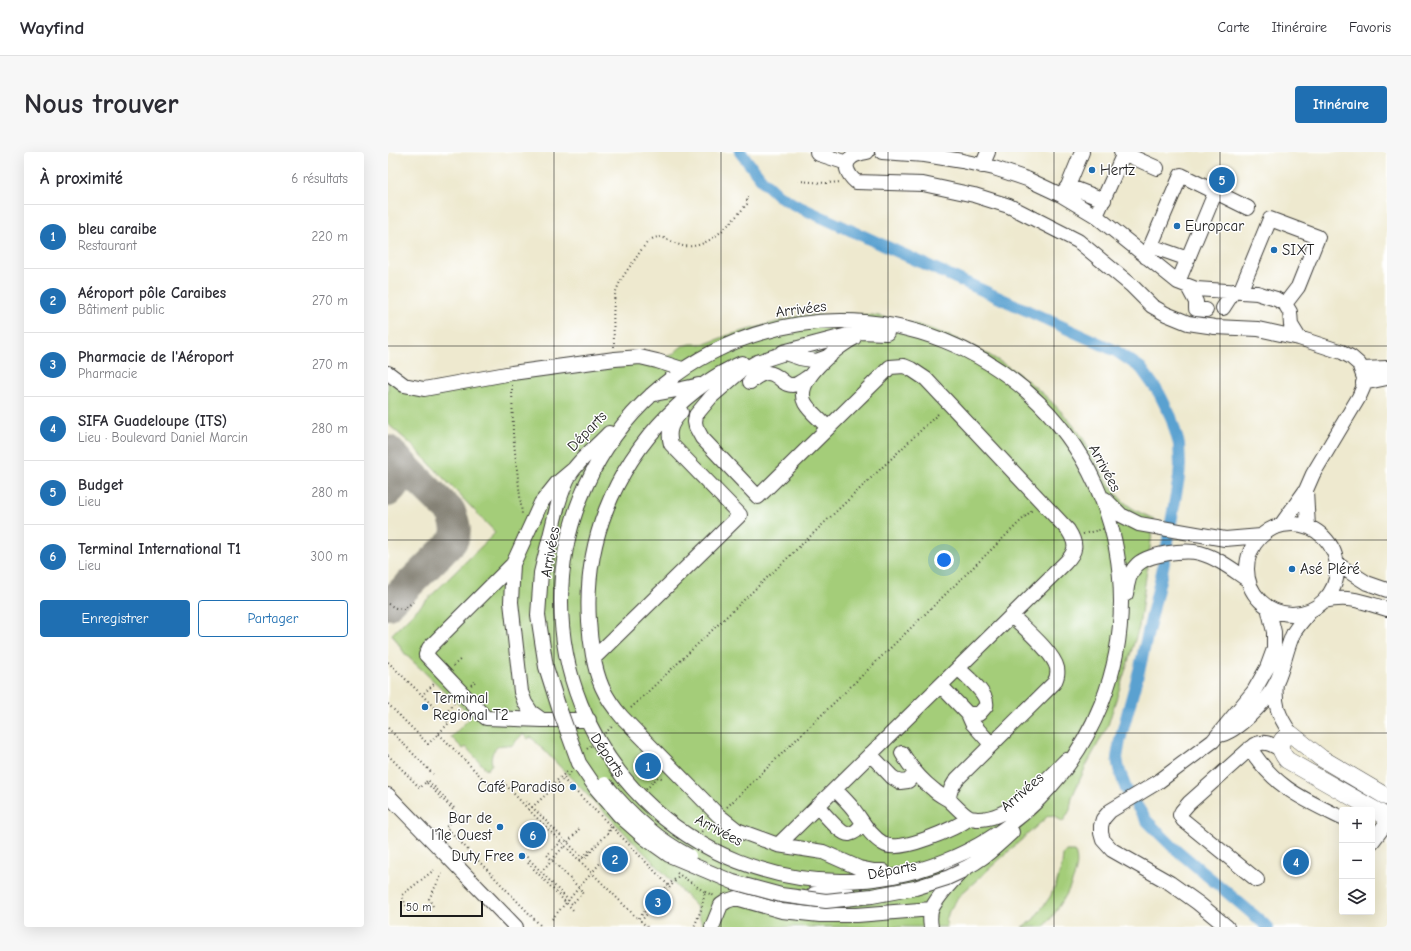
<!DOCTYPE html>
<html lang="fr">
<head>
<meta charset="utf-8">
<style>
	:root { --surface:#fff; --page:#f7f7f7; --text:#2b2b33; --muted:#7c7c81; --line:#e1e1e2; --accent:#1f6fb2 }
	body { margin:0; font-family:"Comic Neue",sans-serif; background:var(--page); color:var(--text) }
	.controls { position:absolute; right:12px; bottom:12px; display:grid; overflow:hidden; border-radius:4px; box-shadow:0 4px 16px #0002 }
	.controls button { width:36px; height:36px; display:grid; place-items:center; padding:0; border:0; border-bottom:1px solid var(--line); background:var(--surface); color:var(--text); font:20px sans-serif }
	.scale { position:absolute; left:12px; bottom:10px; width:83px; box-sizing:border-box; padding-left:4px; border:2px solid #1c1c1c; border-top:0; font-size:11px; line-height:14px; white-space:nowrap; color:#1c1c1c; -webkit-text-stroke:3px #fff; paint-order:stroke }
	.you { position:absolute; left:556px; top:408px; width:14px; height:14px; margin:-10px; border:3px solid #fff; border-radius:50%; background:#1a73e8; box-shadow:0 0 0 6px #1a73e833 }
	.badge { display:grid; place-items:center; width:26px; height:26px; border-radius:50%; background:var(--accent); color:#fff; font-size:13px; font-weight:700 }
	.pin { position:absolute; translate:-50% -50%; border:2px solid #fff; box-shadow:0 1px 4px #0006 }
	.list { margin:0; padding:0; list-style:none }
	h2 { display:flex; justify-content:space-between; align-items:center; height:52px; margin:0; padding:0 16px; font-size:17px }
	h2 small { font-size:13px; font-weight:400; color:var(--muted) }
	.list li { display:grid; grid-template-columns:26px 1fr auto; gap:12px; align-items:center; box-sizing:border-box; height:64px; padding:0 16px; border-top:1px solid var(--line) }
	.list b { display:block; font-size:15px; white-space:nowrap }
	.list p { margin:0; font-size:13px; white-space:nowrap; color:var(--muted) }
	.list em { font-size:13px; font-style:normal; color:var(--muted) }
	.actions { display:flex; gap:8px; padding:12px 16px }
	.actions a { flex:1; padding:9px 0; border:1px solid var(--accent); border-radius:4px; text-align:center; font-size:14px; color:var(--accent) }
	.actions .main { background:var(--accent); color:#fff }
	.icon { flex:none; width:22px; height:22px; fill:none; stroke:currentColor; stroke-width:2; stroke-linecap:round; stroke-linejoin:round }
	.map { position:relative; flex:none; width:999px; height:775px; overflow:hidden; border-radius:4px }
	header { display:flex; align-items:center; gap:24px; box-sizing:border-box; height:56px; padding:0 20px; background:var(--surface); border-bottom:1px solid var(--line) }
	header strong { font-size:19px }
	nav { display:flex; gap:22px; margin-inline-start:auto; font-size:14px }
	.intro { display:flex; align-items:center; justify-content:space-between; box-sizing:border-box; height:96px; padding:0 24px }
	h1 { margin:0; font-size:28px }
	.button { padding:10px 18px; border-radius:4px; background:var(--accent); color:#fff; font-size:14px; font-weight:700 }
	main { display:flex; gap:24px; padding:0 24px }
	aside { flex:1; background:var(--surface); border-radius:4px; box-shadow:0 4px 16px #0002 }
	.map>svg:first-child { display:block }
	.green { fill:#a4cd79; stroke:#60744a }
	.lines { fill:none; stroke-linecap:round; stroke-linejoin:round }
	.canal { stroke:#5aa1d0; stroke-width:12 }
	.taxiway { stroke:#858276; stroke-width:30 }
	.minor-casing { stroke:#3c3b37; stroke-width:16 }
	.major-casing { stroke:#3c3b37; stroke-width:18 }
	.path { stroke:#3c3b37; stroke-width:2; stroke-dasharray:1 3; stroke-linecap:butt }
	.minor { stroke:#fff; stroke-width:14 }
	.major { stroke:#fff; stroke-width:17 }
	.minor-bridge-casing { stroke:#3c3b37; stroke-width:16; stroke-linecap:butt }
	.minor-bridge { stroke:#fff; stroke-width:14 }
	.grid { fill:none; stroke:#1c1c1c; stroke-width:1; stroke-opacity:0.55 }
	.poi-dot { fill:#1f6fb2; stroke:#fff; stroke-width:1.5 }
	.labels { text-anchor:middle; stroke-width:3; stroke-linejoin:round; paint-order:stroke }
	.poi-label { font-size:15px; fill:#1c1c1c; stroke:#fff; text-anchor:start }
	.street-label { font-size:15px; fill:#1c1c1c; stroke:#fff }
</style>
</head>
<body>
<header>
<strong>Wayfind</strong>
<nav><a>Carte</a><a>Itinéraire</a><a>Favoris</a></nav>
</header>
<div class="intro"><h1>Nous trouver</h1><a class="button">Itinéraire</a></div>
<main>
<aside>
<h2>À proximité<small>6 résultats</small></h2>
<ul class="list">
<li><span class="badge">1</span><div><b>bleu caraibe</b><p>Restaurant</p></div><em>220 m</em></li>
<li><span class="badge">2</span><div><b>Aéroport pôle Caraibes</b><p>Bâtiment public</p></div><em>270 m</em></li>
<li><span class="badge">3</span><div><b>Pharmacie de l'Aéroport</b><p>Pharmacie</p></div><em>270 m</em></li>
<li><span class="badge">4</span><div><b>SIFA Guadeloupe (ITS)</b><p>Lieu · Boulevard Daniel Marcin</p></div><em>280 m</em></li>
<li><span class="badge">5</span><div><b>Budget</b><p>Lieu</p></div><em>280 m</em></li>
<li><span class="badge">6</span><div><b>Terminal International T1</b><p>Lieu</p></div><em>300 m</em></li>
</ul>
<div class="actions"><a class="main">Enregistrer</a><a>Partager</a></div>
</aside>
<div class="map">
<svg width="999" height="775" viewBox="0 0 999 775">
	<rect width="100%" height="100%" fill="#fff"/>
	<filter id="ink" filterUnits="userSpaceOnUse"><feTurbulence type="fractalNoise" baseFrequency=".025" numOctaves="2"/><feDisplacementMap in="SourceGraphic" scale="8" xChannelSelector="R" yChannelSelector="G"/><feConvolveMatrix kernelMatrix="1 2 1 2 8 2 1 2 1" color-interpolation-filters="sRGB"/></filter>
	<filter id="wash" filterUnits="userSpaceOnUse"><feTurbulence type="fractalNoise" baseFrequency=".012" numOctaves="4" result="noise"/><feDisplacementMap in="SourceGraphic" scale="16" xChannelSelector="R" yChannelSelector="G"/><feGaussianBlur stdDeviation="0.9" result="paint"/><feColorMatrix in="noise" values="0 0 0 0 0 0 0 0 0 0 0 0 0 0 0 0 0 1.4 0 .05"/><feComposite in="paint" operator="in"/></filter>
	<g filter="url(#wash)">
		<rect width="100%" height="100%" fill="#eee9cf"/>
		<!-- green -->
		<path class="green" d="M454 162C464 162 474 162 484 163 565 175 642 216 692 282 707 303 715 328 732 346 741 356 754 362 766 367L751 475 720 573 699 612 684 645 682 658 675 670 665 663 660 664 572 743 561 759 558 769 559 775H313L314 772 308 754 143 585 140 587 135 582 123 594C110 590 101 599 104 612L99 618 78 595 75 597 63 585 82 566V563L17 502 4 482 106 382 107 380 25 294 0 272V226L13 237 169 216 258 210 284 203 294 194 303 192H317L341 183 411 164Z
			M678 699H686C698 718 669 760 656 775H634L645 768 662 745 667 735 674 714 675 703Z"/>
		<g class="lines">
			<!-- canal -->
			<path class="canal" d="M352 0 375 29 390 43 407 53 728 199 753 216 771 241 783 265 791 292 792 313 791 325 776 411 752 515 732 588 729 606 731 617 738 637 758 668 784 694 880 775"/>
			<!-- taxiway -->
			<path class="taxiway" d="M0 298 63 360C67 370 71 380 64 390L0 453
				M0 340C12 329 14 321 7 305"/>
		</g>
	</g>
	<g filter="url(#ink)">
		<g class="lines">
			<!-- minor casing -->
			<g class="minor-casing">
				<path id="minor" d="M429 0 431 2 459 11
					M479 0C474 1 468 2 464 5 453 12 461 24 468 30L535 32 586 43 621 54 690 89 743 133 764 154 778 162 800 171 827 175 870 177 911 186 954 200 963 205 971 212 976 226 975 236 971 245 925 322 918 338 893 373
					M494 0 537 3 574 9 606 16 639 27 673 43 708 64 790 130 808 137 869 141 888 147 897 152 902 160 903 173 911 186
					M733 0 769 16
					M594 14 600 0
					M680 34 716 48
					M673 43 680 34 694 0
					M708 64 736 1
					M763 94 800 107
					M758 105 793 23 860 56
					M790 130 827 41
					M800 135 808 150V157L818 158
					M852 140 882 67 930 85 910 135 897 152
					M835 156 846 139
					M173 449a280 280 0 1 1 560 0a280 280 0 1 1-560 0Z
					M395 200 471 180 499 181
					M354 211C325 223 302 241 280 263 225 319 196 391 201 469 202 489 206 517 214 535 219 546 226 556 234 565L330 663 349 678 390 693 435 700 471 716 486 719H495
					M974 217 999 216
					M0 221 16 233 36 237 124 221 227 207 252 205 269 209 294 217
					M362 230C391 206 390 239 409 232 413 230 417 227 420 225
					M975 231 999 226
					M263 243C279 239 295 238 311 233
					M440 276C433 268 422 260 417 251 405 229 450 194 466 186
					M188 315 169 331 153 351 125 412 123 450 133 540 137 551 143 560 154 568H201
					M918 338 920 375
					M717 347 733 363 751 372 837 387 873 384
					M167 364C170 352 174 339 179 328 187 311 208 295 221 281
					M859 417a45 45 0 1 1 90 0a45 45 0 1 1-90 0Z
					M125 412 41 496 38 503 98 566 154 568
					M949 412 979 431 999 438
					M738 442C739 432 741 421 748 414 758 402 797 397 812 401 830 406 845 418 860 428
					M936 449C962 443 975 450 999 457
					M206 506 352 363 283 292C279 278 284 270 293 260
					M570 516C579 525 601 542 598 554L591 562H580
					M888 530C886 553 890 563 903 582
					M553 534 580 562 584 571 603 592
					M831 583C850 580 881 546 889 529 896 514 898 496 906 480 911 472 918 465 923 458
					M862 596C886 635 915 647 954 666
					M514 601C522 615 533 628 546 638 550 642 556 645 561 648 567 653 575 663 582 666 584 667 586 666 588 667 621 669 657 630 678 608
					M482 602 504 625 512 630 520 629 528 621
					M447 637C453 644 460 650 466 658 475 670 482 684 496 692 511 702 568 676 582 666
					M0 643 128 775
					M561 648C561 639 564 634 569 627L666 531C669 526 670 521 669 516 666 501 635 475 624 464
					M429 654C436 661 453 683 461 682 467 681 471 677 474 672
					M984 690 999 670
					M390 693 677 411C689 399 689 392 680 378L538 227 523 217 516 214 502 215 496 221 370 345 314 286 308 275 307 270 308 263 323 245 353 219 369 210 397 201 412 206 428 209 442 204
					M562 722C587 715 606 697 624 680
					M869 728 795 668 792 663 794 659 801 651 866 593C876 588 883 592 892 597
					M426 742 460 741
					M324 775 333 753 339 749 348 746 394 759 432 763H469L544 757
					M543 775C542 769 542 761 544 756 550 745 565 728 574 719
					M839 775 810 751 782 731 724 698 715 688 713 681V674L715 667 722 659 770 630 825 589 866 539 879 516 886 497V480L880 455"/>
			</g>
			<!-- major casing -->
			<g class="major-casing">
				<path id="major" d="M999 645 933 606 903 582C889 588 890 597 899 608L999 665"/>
			</g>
			<!-- path -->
			<path class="path" d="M410 29 438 31 453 30
				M226 195C226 178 224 160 227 143 230 130 240 117 248 106 252 100 257 91 264 87 275 81 285 92 295 94 322 98 344 69 359 52V44
				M124 233 125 282 134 362
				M695 382 723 375
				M0 452 8 456 16 457 25 450
				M0 510 34 543
				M65 514 73 507
				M83 533 88 529
				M0 552 40 592 61 571 34 543 47 531
				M243 556 552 260
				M55 564 66 551
				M0 576 45 622
				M51 582 106 638 114 629 141 658
				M199 597 226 573
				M0 603 32 636 38 630 70 663 58 675 154 775
				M183 620 141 658 250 767 280 733 292 723
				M175 627 223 674 219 681
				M38 630 40 628 67 657
				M157 639 181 618
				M138 649 196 707 226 674
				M247 649 270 625 274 626 275 625
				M339 655 644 358
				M224 675 280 733
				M180 690 193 675
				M302 691 321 672
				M136 702 184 752 195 740 159 703 173 690
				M192 708 202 698
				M140 711 187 760
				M153 720 177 693
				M289 721 317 740 313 758 306 775
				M317 740 327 744
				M18 754 14 743 46 718
				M45 754 41 747 54 722
				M164 767 220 702
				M259 775 253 769 289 727"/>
			<!-- minor -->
			<use href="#minor" class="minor"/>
			<!-- major -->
			<use href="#major" class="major"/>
			<!-- minor-bridge casing -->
			<g class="minor-bridge-casing">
				<path id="minor-bridge" d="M170 352 153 421 150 463 158 515 171 556 191 611 208 636 231 663 257 686 281 703 345 730 393 743 438 749 484 744 527 736 559 726 574 719
					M217 632C240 660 268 687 301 704"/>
			</g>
			<!-- minor-bridge -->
			<use href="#minor-bridge" class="minor-bridge"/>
		</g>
	</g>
	<!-- grid -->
	<path class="grid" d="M166 0V775M333 0V775M500 0V775M666 0V775M832 0V775M0 194H999M0 388H999M0 581H999"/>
	<!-- markers -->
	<g class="poi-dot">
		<circle cx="704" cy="18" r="4"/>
		<circle cx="789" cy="74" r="4"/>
		<circle cx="886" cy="98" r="4"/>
		<circle cx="904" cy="417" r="4"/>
		<circle cx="37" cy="555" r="4"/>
		<circle cx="185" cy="635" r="4"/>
		<circle cx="112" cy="675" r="4"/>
		<circle cx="134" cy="704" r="4"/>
	</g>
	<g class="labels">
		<!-- poi labels -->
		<g class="poi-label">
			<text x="712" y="23">Hertz</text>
			<text x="797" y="79">Europcar</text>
			<text x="894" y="103">SIXT</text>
			<text x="912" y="422">Asé Pléré</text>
			<text x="45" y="551">Terminal<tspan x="45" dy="17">Regional T2</tspan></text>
			<text x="177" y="640" text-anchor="end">Café Paradiso</text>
			<text x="104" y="671" text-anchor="end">Bar de<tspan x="104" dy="17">l'île Ouest</tspan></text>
			<text x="126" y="709" text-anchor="end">Duty Free</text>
		</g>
		<!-- street labels -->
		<g class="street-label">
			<text transform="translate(413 157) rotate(-7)" y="5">Arrivées</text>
			<text transform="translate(199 279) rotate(-46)" y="5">Départs</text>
			<text transform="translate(717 316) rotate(62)" y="5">Arrivées</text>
			<text transform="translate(162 400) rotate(-80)" y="5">Arrivées</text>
			<text transform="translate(220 603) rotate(56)" y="5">Départs</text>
			<text transform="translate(634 640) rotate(-41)" y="5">Arrivées</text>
			<text transform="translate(331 678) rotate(28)" y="5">Arrivées</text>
			<text transform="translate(504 718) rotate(-11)" y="5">Départs</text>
		</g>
	</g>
</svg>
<div class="controls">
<button>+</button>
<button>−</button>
<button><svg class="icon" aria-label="layers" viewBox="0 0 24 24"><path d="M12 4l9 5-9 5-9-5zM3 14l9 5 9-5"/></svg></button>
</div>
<div class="scale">50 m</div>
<div class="you"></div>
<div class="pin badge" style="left:260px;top:614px">1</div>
<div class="pin badge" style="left:227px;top:707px">2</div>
<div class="pin badge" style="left:270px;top:750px">3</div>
<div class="pin badge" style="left:908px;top:710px">4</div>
<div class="pin badge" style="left:834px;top:28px">5</div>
<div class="pin badge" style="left:145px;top:683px">6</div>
</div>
</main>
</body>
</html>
